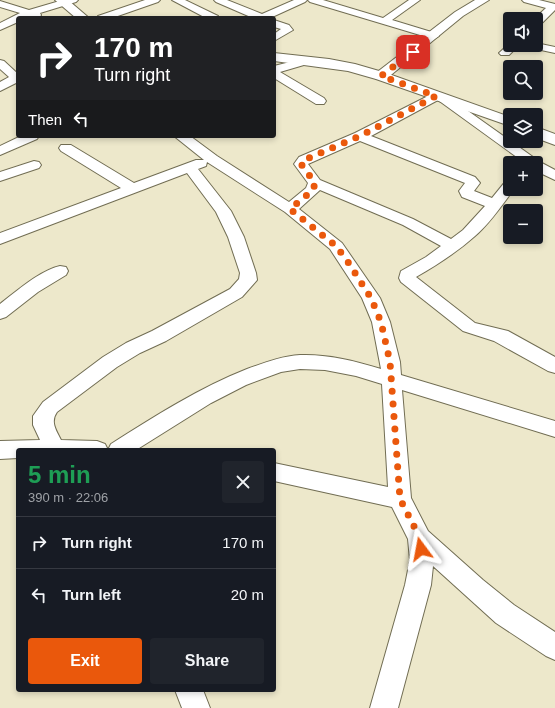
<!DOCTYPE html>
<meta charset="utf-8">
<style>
body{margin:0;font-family:Arial,sans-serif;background:#20242c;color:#f1f3f6;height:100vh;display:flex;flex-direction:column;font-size:15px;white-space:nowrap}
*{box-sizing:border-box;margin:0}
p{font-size:13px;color:#9ea1a6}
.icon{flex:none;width:22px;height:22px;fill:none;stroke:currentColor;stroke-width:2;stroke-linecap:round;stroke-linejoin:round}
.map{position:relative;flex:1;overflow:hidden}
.panel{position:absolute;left:16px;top:448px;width:260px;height:244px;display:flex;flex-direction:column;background:#171b24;border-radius:4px;box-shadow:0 2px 6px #0003}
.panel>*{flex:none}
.hud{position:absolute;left:16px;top:16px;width:260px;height:122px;border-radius:4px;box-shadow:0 2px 6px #0003;background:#202124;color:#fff;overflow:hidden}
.controls{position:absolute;left:503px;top:12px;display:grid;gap:8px}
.controls a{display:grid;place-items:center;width:40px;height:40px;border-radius:4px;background:#171b24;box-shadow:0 2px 6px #0003;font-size:20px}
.pin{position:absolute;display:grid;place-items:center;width:34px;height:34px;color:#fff;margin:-17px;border-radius:8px;box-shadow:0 2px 6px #0006}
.me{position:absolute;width:44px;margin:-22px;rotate:347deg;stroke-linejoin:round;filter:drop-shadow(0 0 3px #0008)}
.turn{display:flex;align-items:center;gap:14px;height:84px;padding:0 12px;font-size:18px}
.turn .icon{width:52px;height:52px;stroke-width:2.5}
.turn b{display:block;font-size:28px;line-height:34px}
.then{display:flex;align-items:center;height:38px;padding:0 12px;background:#0003;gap:8px;font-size:15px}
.round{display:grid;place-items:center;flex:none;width:42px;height:42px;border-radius:4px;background:#20242c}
.head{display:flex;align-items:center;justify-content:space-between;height:68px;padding:0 12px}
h1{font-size:24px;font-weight:800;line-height:30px;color:#1e9e55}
.cta{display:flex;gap:8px;margin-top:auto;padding:8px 12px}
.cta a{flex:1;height:46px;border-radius:4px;background:#ea580c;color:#fff;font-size:16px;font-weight:800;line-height:46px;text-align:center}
.cta a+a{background:#20242c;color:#f1f3f6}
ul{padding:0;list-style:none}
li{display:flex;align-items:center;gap:12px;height:52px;padding:0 12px;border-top:1px solid #363941}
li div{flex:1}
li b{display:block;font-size:15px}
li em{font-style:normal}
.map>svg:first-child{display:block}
</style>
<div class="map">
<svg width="555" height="708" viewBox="0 0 555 708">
<rect width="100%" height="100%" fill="#ede8cb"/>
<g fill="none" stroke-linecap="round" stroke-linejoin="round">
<defs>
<path id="minor" d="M63,0H78L76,2L40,13L41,15L40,17L18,18V22L0,30V23L20,13L0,7V1L29,10Z
M145,0H160L158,2L112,18H97L98,16Z
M172,0H185L218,16L219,18H206Z
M214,0H227L262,14L294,0H307L305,2L270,18H253L216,2Z
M308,0H323L383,18L409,0H420L392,20L438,34L439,36L434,39L430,38L310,2Z
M522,0H539L555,4V10L540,25L536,26V19H534L546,8L524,2Z
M274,20L289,25L293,30L274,41V34L281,29L274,27Z
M510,43V45H519L509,55H501L499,53Z
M536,43L555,47V53L527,47L526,45H536Z
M310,57L316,60L314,62L280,72L324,98L326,101L324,104H316L274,78V66Z
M0,60L4,61L18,74V82L0,91V82L9,77L0,69Z
M436,92L447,96L540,162L555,170V180L536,171V163H525L438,100L371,136L475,177L480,183L474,191L492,198L505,182L510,181V189H514C502,205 490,223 475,236C457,252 437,265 416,277L475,323L508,331L555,357V373L548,371L494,341L463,331L401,282L399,278L401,271L426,257L441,246L403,225L320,190L299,209L342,243L380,298L390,322L400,362L401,375L555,421V437L402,390L411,498L428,531L483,580L514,605L555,632V660L546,656L496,623L433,566L431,585L398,708H370L405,585L410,560L408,539L392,507L274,481V463L388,487L382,384L356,376L325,370L300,369L281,372L246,385L211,403L136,450H108L111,444C155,416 199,388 247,369C264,363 282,356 300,355C328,354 355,361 381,369L372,322L362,298L330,249L285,212L207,162L206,166L198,169L231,211L244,237L256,273L257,280L242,297L166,341L140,353L117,367L57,412C50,422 56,430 61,440L97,441L105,444L108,450H18V458L0,459V441L40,440L33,425V416L43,402L103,357L126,343L152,331L230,289L239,279L240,273L228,237L216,212L187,173L0,244V233L121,188L61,151L59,148L61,145H71L134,183L196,160H204L174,136H190L217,156L289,202L306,188L308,183L294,164L299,157L355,133ZM360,141L465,183L459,191L462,197L485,206L463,230L451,239L413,219L320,180L308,164Z
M21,136H39L37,139L0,155V146Z
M34,161L39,162L41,165L39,168L0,181V172Z
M60,266L66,267L68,271L66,275L38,292L6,317L0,319V304C17,291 39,271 60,266Z
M175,690H203L210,708H182Z"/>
<path id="tertiary" d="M475,0H489L463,16L386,79H376L374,76L376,73L455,12Z"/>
<path id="secondary" d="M55,0H68L89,18H76Z
M274,53L329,59L355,64L386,73L510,117V126L376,79L348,71L274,61Z
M536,127L555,134V145L536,138Z"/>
</defs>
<use href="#minor" stroke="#716d53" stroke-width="2"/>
<use href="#tertiary" stroke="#716d53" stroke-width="2"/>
<use href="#secondary" stroke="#716d53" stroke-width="2"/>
<use href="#minor" fill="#fff" fill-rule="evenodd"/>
<use href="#tertiary" fill="#fff" fill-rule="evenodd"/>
<use href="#secondary" fill="#fff" fill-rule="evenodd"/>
</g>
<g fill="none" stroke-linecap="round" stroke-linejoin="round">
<path stroke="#ea580c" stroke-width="7" stroke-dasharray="0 12.6" d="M413,52L381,76L436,96L360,136L304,160L301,164L315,183L313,190L290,209L336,246L348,262L371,298L381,322L390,362L400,499L420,538L421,549"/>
</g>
</svg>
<div class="controls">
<a><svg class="icon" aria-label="sound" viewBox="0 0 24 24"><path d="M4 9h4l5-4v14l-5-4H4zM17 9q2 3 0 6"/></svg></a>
<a><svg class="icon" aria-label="search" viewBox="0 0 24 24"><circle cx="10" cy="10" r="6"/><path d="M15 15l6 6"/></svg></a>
<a><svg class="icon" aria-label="layers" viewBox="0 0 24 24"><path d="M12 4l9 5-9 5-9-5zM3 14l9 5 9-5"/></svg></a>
<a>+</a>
<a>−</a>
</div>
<div class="pin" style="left:413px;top:52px;background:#d93025"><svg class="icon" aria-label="arrive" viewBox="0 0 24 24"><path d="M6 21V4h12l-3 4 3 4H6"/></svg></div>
<svg class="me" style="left:421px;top:549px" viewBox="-20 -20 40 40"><path d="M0-17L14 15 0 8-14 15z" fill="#ea580c" stroke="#fff" stroke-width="4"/></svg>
<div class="hud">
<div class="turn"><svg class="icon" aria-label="right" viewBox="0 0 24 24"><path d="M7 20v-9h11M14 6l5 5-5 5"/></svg><div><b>170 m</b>Turn right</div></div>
<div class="then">Then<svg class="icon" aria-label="left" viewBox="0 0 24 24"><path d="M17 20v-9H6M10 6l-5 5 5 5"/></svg></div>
</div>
<section class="panel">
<div class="head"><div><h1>5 min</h1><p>390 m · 22:06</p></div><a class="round"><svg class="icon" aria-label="close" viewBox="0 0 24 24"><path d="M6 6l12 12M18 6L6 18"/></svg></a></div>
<ul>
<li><svg class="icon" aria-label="right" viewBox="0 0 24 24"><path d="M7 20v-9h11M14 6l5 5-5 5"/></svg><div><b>Turn right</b></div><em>170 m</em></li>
<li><svg class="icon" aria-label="left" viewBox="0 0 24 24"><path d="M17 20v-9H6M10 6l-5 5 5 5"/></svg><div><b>Turn left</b></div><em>20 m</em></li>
</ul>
<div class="cta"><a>Exit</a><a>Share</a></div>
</section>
</div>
